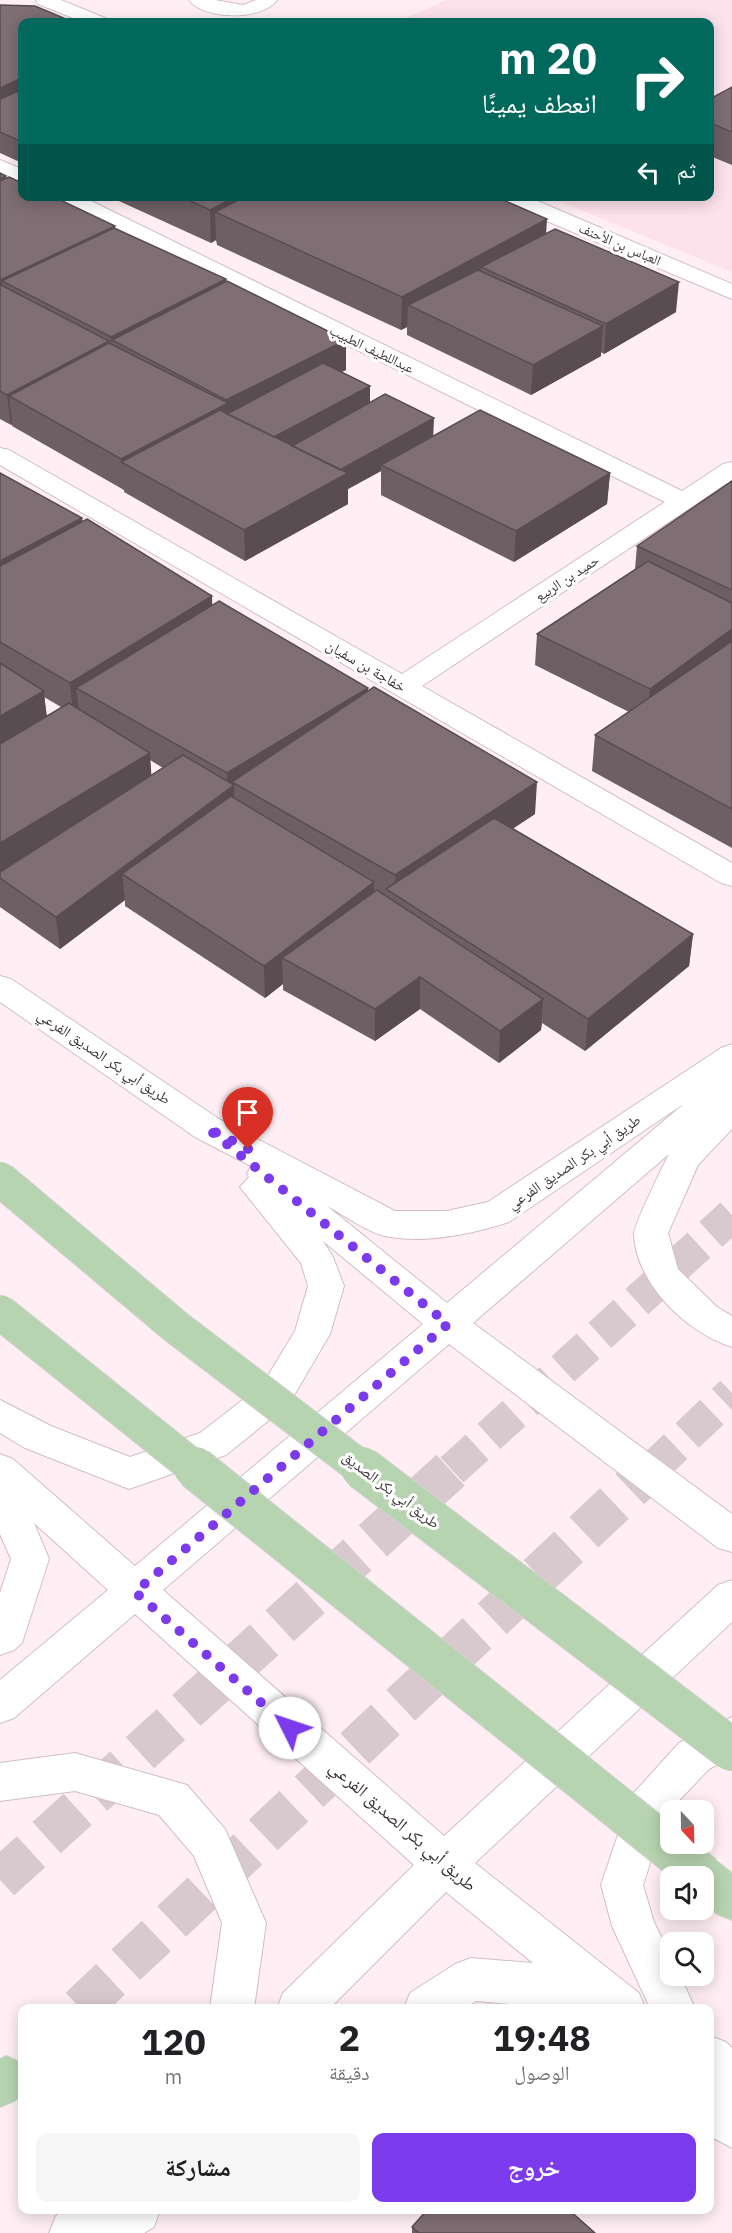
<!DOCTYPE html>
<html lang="ar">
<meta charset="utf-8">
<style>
body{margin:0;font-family:"IBM Plex Sans","Noto Naskh Arabic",sans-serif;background:#f6f6f6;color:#202124;direction:rtl;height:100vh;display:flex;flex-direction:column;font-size:22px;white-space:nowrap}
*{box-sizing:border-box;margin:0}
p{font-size:20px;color:#757577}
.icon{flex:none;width:33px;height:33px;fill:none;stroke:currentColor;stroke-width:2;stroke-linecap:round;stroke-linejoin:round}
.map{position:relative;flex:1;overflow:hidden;direction:ltr}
.details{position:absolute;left:18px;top:2004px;width:696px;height:210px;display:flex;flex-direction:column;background:#fff;border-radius:12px;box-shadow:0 3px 15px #0003;direction:rtl}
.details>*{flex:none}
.hud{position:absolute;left:18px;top:18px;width:696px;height:183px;border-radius:12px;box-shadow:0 3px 15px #0003;direction:rtl;background:#00695c;color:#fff;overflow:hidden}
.needle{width:39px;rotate:158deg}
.fabs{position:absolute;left:660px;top:1800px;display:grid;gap:12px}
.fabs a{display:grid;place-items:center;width:54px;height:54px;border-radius:12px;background:#fff;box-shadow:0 3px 15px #0003;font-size:30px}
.pin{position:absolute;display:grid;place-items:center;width:51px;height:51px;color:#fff;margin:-62px -26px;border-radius:50% 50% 50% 0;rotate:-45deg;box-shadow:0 0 6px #0007}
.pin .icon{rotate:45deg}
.me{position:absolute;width:66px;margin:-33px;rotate:311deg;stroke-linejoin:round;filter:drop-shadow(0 0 4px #0008)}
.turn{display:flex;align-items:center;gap:21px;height:126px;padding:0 18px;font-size:27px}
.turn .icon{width:78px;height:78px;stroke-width:2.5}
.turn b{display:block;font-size:42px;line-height:51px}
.then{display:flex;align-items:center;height:57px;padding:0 18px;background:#0003;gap:12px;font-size:22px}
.eta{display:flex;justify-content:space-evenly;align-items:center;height:102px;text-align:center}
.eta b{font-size:36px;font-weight:700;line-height:42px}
.primary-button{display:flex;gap:12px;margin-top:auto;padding:12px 18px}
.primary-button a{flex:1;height:69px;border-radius:12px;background:#7c3aed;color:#fff;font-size:24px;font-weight:700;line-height:69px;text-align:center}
.primary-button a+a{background:#f6f6f6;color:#202124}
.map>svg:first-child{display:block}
</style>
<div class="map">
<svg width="732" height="2233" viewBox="0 0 732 2233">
<rect width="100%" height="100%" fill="#ffeff4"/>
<path fill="#fde1eb" d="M446,0H732V272L549,197L710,196V22H397Z"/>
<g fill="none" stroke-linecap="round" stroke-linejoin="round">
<path stroke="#d8c9ce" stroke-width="34" stroke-dasharray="34 16" stroke-linecap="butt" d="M452,1470L732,1215
M651,1470L732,1393"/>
<path stroke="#d8c9ce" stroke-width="42" stroke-dasharray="42 21" stroke-linecap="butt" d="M0,1880L453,1468
M80,2008L652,1468"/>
<defs>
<path id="minor" d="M36,0H61L105,18L108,22H83L38,4Z
M189,0H215L243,5L256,0H277C263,21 203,20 189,0Z
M0,160L22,169V183L0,174Z
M53,196H81L682,491L723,464L732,462V480L422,686L732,863V886L721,883L0,465V448L9,450L402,674L665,502L55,201Z
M497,196H526L732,284V299L499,201Z
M0,976L11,979L219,1119L395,1211H447L488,1202L721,1048L732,1044V1129L698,1165L668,1233L678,1269L717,1307L732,1316V1347C687,1333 636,1284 634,1234C634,1225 663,1166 669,1154L473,1323L732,1514V1552L718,1548L449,1344L163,1590L444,1836L718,1585L732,1580V1622L475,1863L639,1993L645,2008H553L476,2001L465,2008H404L410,1993L455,1964L471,1958L533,1963L446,1892L330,2008H277L283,1993L414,1865L135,1614L14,1718L0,1723V1680L108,1590L34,1523L49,1559L22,1643L14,1650L0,1655V1593L11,1559L0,1534V1454L13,1459L135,1566L423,1324L323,1241L333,1257L344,1286L330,1334L289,1404L226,1455L129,1489L25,1448L0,1433V1400L51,1426L130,1457L200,1433L263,1384L295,1331L308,1286L301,1263L240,1187L249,1177L247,1174L251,1166L195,1137L0,1002ZM685,1103L447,1303L327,1206C346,1216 369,1234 390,1237C429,1243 472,1234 509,1222Z
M732,1717V1757L709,1769L670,1810L664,1820L643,1885L654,1922L670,1955V1976H680L695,2008H650L612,1926L601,1885L631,1796L679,1743Z
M75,1753L187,1785L225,1829L266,1923L254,2008H210L222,1923L194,1856L159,1815L75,1791L0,1801V1763Z
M710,2036L726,2042L732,2048V2148L710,2136Z
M63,2210H160L154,2227L144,2233H49L56,2216Z"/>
<path id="major" d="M704,1857L719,1863L732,1873V1920L717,1914L704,1903V1876H683L689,1863Z
M6,2056L22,2063V2094L16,2100L0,2107V2059Z"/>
</defs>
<use href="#minor" stroke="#d1bec5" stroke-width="2"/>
<use href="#major" stroke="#d4d2d3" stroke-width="2"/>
<use href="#minor" fill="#fff" fill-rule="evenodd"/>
<use href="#major" fill="#b7d4b0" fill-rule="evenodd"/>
<defs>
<path id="major-bridge-far1" d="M0,1179L176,1327L364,1470
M0,1312L197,1470"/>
<path id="major-bridge" d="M195,1468L703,1876
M362,1468L732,1750"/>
</defs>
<use href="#major-bridge-far1" stroke="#d4d2d3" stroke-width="36" stroke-linecap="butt"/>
<use href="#major-bridge" stroke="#d4d2d3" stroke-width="44" stroke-linecap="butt"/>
<use href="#major-bridge-far1" stroke="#b7d4b0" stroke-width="34"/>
<use href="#major-bridge" stroke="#b7d4b0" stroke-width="42"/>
</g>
<path fill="#6d5f64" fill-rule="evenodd" d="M0,5L22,22V163L0,153Z
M732,87V165L710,156V99Z
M0,173L7,178L115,228L346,340V370L341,372L370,386V402L433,436L610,473L607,504L514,562L381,495V471L348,489V504L245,561L124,492V490L12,426V424L11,425L0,419Z
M108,196H494L547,233L676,312L604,354L601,352V356L531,395L407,335V327L401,330L217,245L216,240L211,243Z
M0,473L82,518L83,522L212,605L368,688V691L535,814L513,828L693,934L689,966L585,1051L542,1023L541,1030L499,1063L420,1009L375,1041L283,990V984L265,998L125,906V900L60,949L0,907ZM44,697L61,707L47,716ZM150,760L163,768L151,775Z
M732,481V848L592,771L595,735L629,712L535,665L537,634L635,569L637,546Z
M412,2227L419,2233H412Z"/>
<path fill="#594d51" d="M22,78V108L0,117V88Z
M237,196H303L215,212L216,240L211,243L210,210Z
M547,219L545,252L481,267L480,287L408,305L407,327L401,330L402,297Z
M115,226L117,255L2,281L6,308L0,314V280Z
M226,279L228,309L112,340L113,367L111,337Z
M679,282L676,312L604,354L606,324Z
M603,326L601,356L531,395L533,365Z
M346,340V370L242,423L121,462V459L226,404V400Z
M109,341L112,371L9,396L12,424L11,425L7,395Z
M370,386V410L288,454L271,438Z
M434,418L433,442L381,465V471L348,489V504L245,561L244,530L335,472Z
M610,473L607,504L514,562L516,531Z
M82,518L85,549L0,594V561Z
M212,596L213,627L76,688L79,711L73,714L70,683Z
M732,629V658L646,721L650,689Z
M368,688V720L232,782V786L234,785L235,817L122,874L125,900L60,949L56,917L228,789L227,773Z
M44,691L47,722L0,750V716Z
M150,753L152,785L0,878V843Z
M537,782L535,814L405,901L395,895V875Z
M374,882V914L282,958L283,984L265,998L264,966Z
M693,934L689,966L585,1051L588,1019Z
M420,977V1009L375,1041V1009Z
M543,999L541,1030L499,1063L500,1031Z"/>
<path fill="#7f6e74" stroke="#594d51" stroke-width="1.5" d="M0,5L35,6L73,22H22V78L0,88Z
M732,87V132L710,123V99Z
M21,90L22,91V142L0,132V99Z
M0,173L6,176L0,179Z
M9,177L22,183V196H52L115,226L0,280V181Z
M179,196H237L210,210Z
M246,196H494L547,219L402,297L215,212Z
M114,228L226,279L111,337L2,281Z
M555,229L679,282L606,324L481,267Z
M478,270L603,326L533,365L408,305Z
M227,281L346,340L226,400L112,340Z
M1,285L109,341L7,395L0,391V286Z
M109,343L228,403L121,459L9,396Z
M323,363L370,386L274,437L227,414Z
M385,394L434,418L340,470L292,446Z
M220,410L348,473L244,530L121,462Z
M480,410L610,473L516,531L381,465Z
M0,473L82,518L0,561Z
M732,481V590L637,546Z
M87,519L212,596L70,683L0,642V566Z
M648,561L732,603V629L650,689L537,634Z
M219,601L368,688L227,773L76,688Z
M732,641V809L595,735Z
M0,663L44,691L0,716Z
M374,687L537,782L395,875L232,782Z
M69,703L150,753L0,843V744Z
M183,755L234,785L56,917L0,878V872Z
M231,796L374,882L264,966L122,874Z
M494,818L693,934L588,1019L386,889Z
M377,890L543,999L500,1031L420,977L375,1009L282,958Z
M427,2210H569L595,2233H419L412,2227Z"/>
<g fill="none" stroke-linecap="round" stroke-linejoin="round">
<path stroke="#7c3aed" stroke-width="10" stroke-dasharray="0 18" d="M248,1149L207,1128L448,1324L135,1592L290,1728"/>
</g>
<g text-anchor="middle" stroke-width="6" stroke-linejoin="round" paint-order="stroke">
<g font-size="14" fill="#3b3336" stroke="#fff">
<text transform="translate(620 244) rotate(23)" y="5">العباس بن الأحنف</text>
<text transform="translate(372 349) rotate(26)" y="5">عبداللطيف الطبيب</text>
<text transform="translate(567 578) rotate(-33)" y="5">حميد بن الربيع</text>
</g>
<g font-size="15" fill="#3b3336" stroke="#fff">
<text transform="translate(366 666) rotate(30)" y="5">خفاجة بن سفيان</text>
<text transform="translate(104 1057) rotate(34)" y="5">طريق أبي بكر الصديق الفرعي</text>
<text transform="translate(574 1162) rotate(-34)" y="5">طريق أبي بكر الصديق الفرعي</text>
<text transform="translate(391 1490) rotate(37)" y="5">طريق أبي بكر الصديق</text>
</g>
<g font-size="18" fill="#3b3336" stroke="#fff">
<text transform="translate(403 1826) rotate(41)" y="6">طريق أبي بكر الصديق الفرعي</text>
</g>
</g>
</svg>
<div class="fabs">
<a><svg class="needle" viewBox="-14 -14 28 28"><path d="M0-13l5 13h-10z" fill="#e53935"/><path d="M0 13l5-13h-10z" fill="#757577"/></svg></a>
<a><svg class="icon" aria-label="sound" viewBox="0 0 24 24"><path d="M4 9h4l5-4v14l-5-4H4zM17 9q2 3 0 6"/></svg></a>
<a><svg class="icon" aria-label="search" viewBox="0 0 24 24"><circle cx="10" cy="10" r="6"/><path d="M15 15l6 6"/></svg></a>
</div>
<div class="pin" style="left:248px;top:1149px;background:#d93025"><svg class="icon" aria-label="arrive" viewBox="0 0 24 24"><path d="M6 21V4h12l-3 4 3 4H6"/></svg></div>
<svg class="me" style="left:290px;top:1728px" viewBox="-20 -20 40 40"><circle r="19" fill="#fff"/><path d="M0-13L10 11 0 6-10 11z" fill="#7c3aed"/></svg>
<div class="hud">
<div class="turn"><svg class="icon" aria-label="right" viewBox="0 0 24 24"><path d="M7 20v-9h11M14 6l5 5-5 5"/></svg><div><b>20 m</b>انعطف يمينًا</div></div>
<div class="then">ثم<svg class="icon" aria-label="left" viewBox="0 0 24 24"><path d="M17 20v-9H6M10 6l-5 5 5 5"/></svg></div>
</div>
<section class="details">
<div class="eta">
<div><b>19:48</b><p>الوصول</p></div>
<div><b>2</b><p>دقيقة</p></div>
<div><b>120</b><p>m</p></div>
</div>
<div class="primary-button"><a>خروج</a><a>مشاركة</a></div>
</section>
</div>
